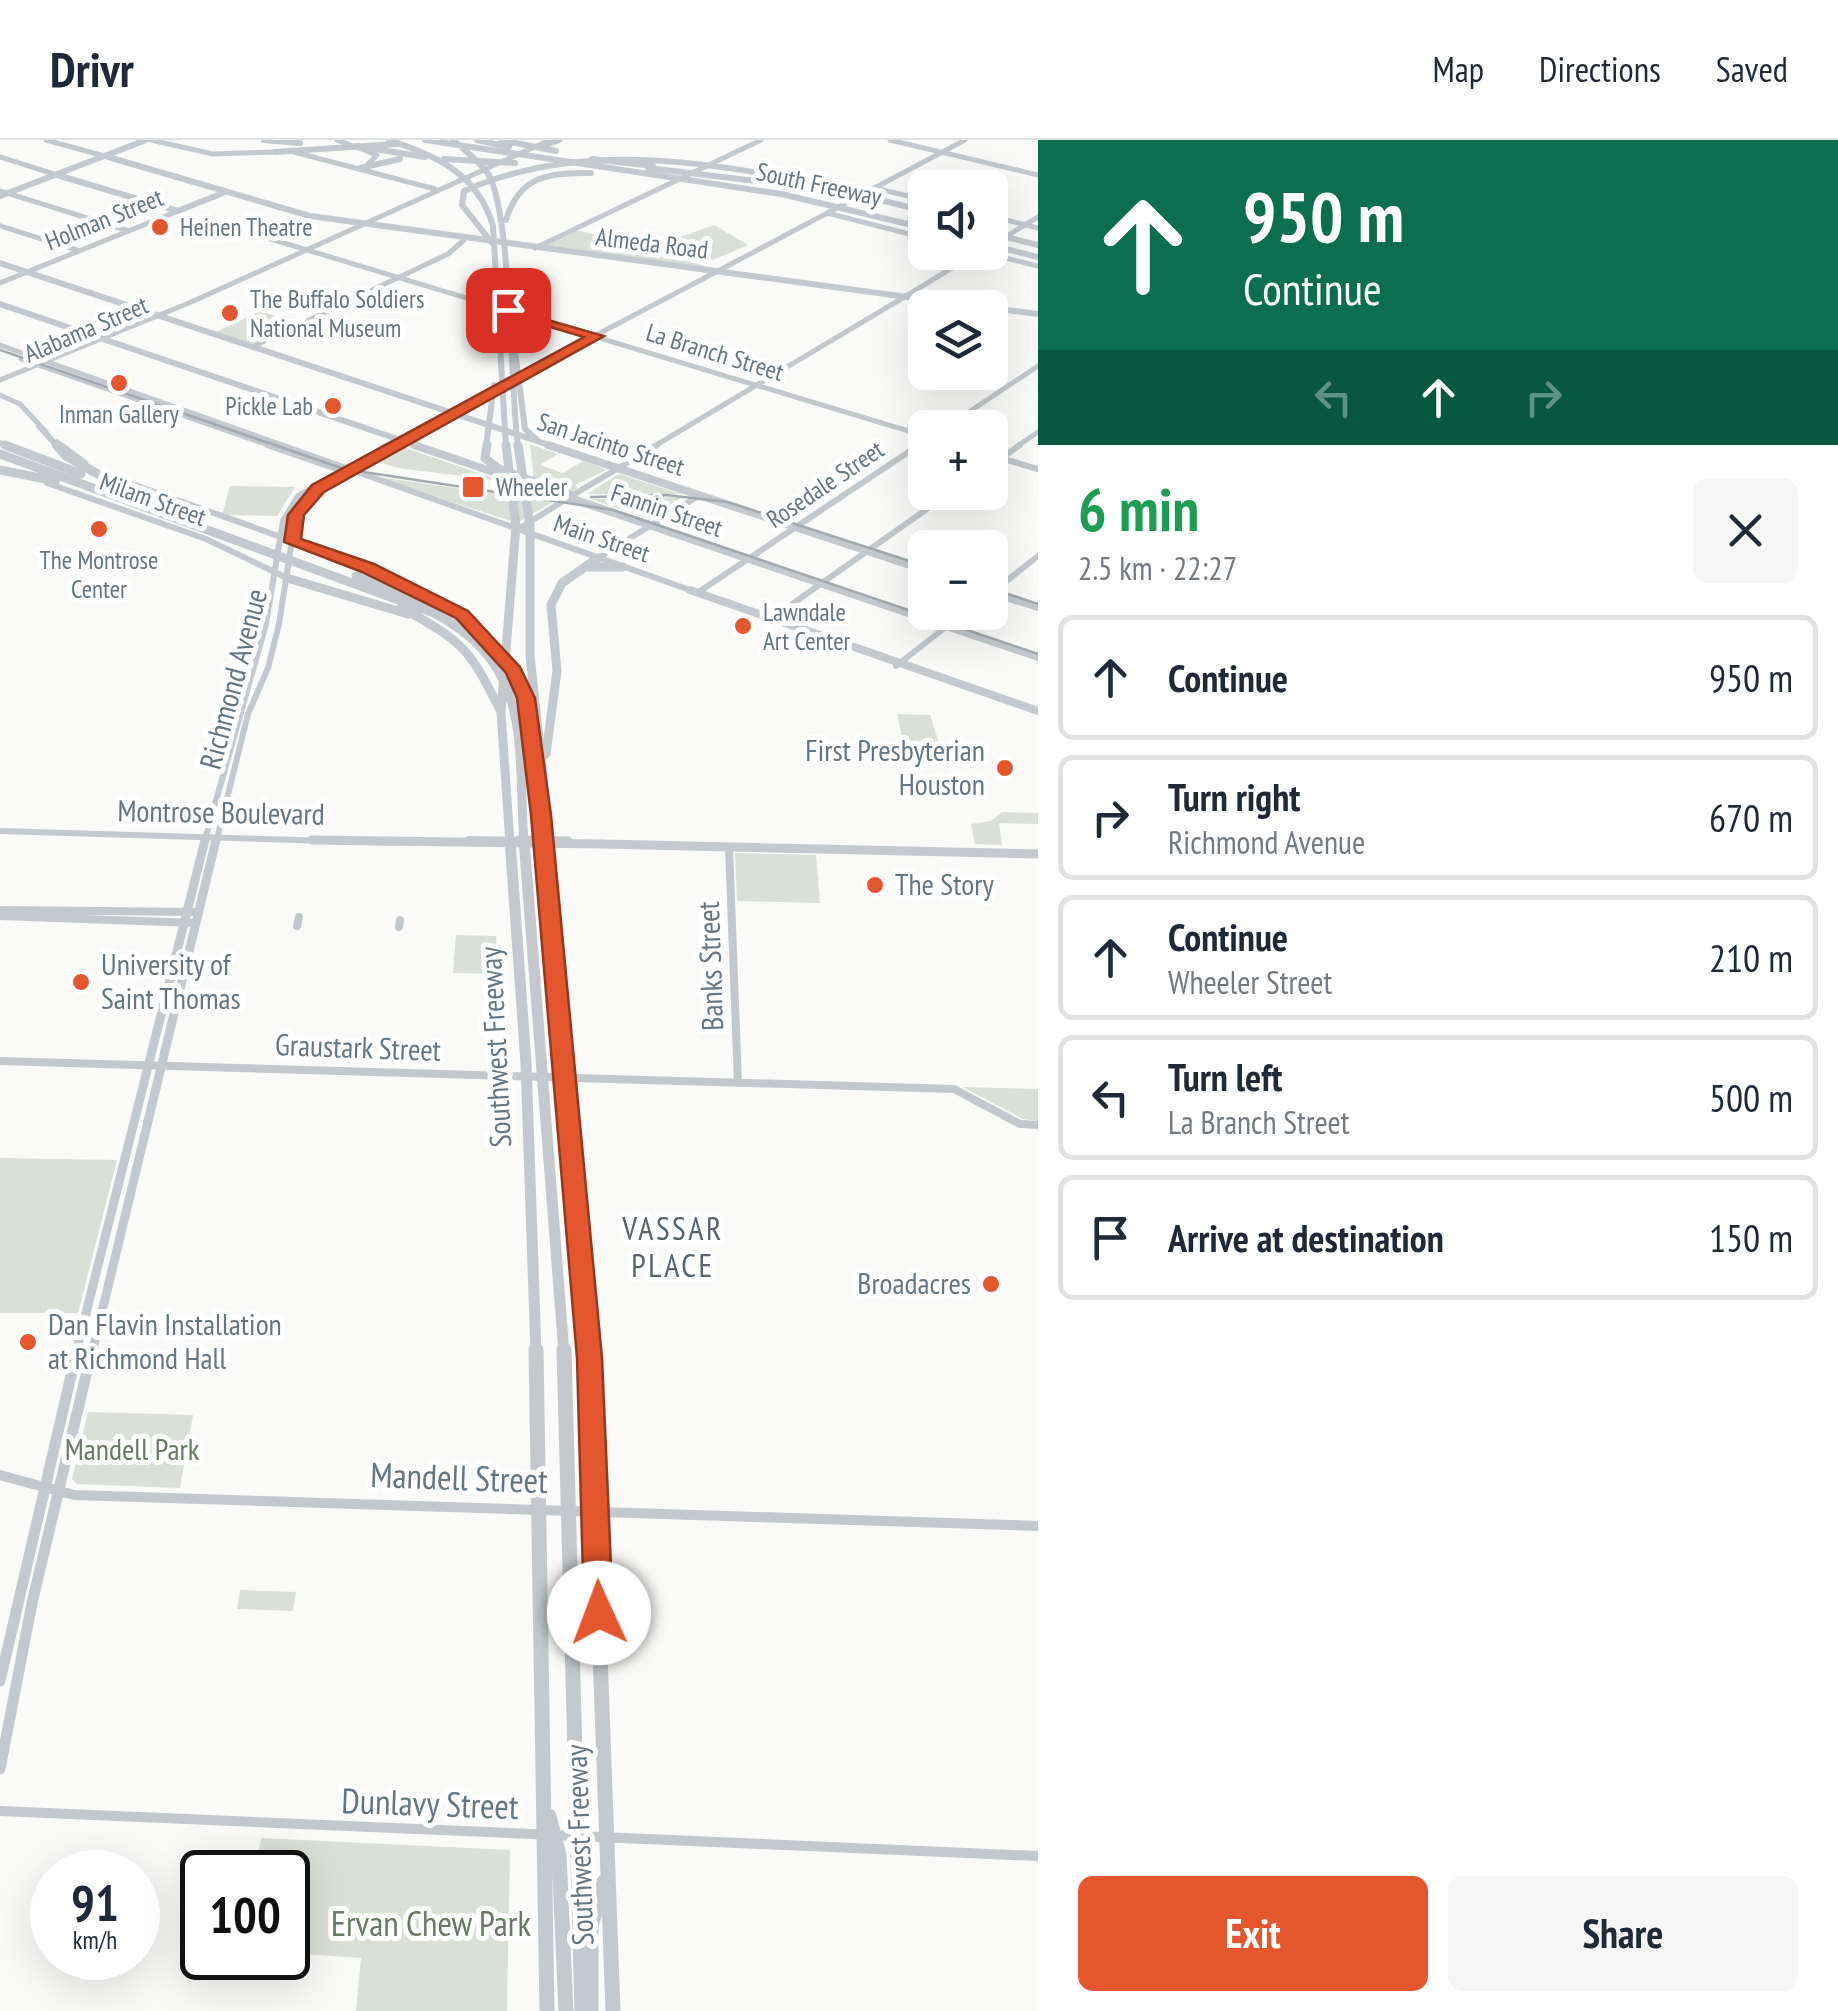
<!DOCTYPE html>
<meta charset="utf-8">
<style>
body{margin:0;font-family:"PT Sans Narrow",sans-serif;background:#f6f6f7;color:#1f2937;height:100vh;display:flex;flex-direction:column;font-size:38px;white-space:nowrap}
*{box-sizing:border-box;margin:0}
p{font-size:32px;color:#747a83}
.icon{flex:none;width:55px;height:55px;fill:none;stroke:currentColor;stroke-width:2;stroke-linecap:round;stroke-linejoin:round}
.map{position:relative;flex:1;overflow:hidden}
.details{display:flex;flex-direction:column;background:#fff;width:800px}
.details>*{flex:none}
.banner{background:#0b6e4f;color:#fff;overflow:hidden}
.fabs{position:absolute;left:908px;top:30px;display:grid;gap:20px}
.fabs a{display:grid;place-items:center;width:100px;height:100px;border-radius:15px;background:#fff;box-shadow:0 10px 40px #0002;font-size:50px}
.speed{position:absolute;left:30px;top:1710px;display:flex;gap:20px;font-size:50px;font-weight:700;text-align:center}
.speed>*{display:grid;place-content:center;width:130px;height:130px;border-radius:50%;background:#fff;box-shadow:0 10px 40px #0002;line-height:1}
.speed small{font-size:25px;font-weight:400}
.speed .limit{border:5px solid #111;border-radius:15px;background:#fff;color:#111}
.pin{position:absolute;display:grid;place-items:center;width:85px;height:85px;color:#fff;margin:-42px;border-radius:20px;box-shadow:0 5px 15px #0006}
.me{position:absolute;width:110px;margin:-55px;rotate:358deg;stroke-linejoin:round;filter:drop-shadow(0 0 8px #0008)}
.turn{display:flex;align-items:center;gap:35px;height:210px;padding:0 40px;font-size:45px}
.turn .icon{width:130px;height:130px;stroke-width:2.5}
.turn b{display:block;font-size:70px;line-height:85px}
.lanes{display:flex;align-items:center;height:95px;padding:0 40px;background:#0003;justify-content:center;gap:50px;direction:ltr}
.lanes .off{opacity:.35}
.round{display:grid;place-items:center;flex:none;width:105px;height:105px;border-radius:15px;background:#f6f6f7}
.head{display:flex;align-items:center;justify-content:space-between;height:170px;padding:0 40px}
h1{font-size:60px;font-weight:600;line-height:75px;color:#1e9e55}
.cta{display:flex;gap:20px;margin-top:auto;padding:20px 40px}
.cta a{flex:1;height:115px;border-radius:15px;background:#e4572e;color:#fff;font-size:40px;font-weight:600;line-height:115px;text-align:center}
.cta a+a{background:#f6f6f7;color:#1f2937}
ul{padding:0;list-style:none}
li{display:flex;align-items:center;gap:30px;height:125px;margin:0 20px 15px;padding:0 20px;border:5px solid #e0e1e3;border-radius:15px}
li div{flex:1}
li b{display:block;font-size:38px}
li em{font-style:normal}
header{display:flex;align-items:center;gap:60px;box-sizing:border-box;height:140px;padding:0 50px;background:#fff;border-bottom:2px solid #e0e1e3}
header strong{font-size:48px}
nav{display:flex;gap:55px;margin-inline-start:auto;font-size:35px}
main{display:flex;flex:1;min-height:0}
.map>svg:first-child{display:block}
</style>
<header>
<strong>Drivr</strong>
<nav><a>Map</a><a>Directions</a><a>Saved</a></nav>
</header>
<main>
<div class="map">
<svg width="1038" height="1871" viewBox="0 0 1038 1871">
<rect width="100%" height="100%" fill="#fafaf8"/>
<path fill="#dadfd7" d="M714,85L748,105L713,120L664,103Z
M575,91H581L712,128L545,106Z
M260,171L297,183L252,204L216,192Z
M530,304L558,314L540,325L563,333L583,321L607,330L575,345L578,348L572,352L534,340Z
M400,307L406,308L502,341L398,328L376,321Z
M619,334L681,354H587Z
M372,336L553,362L517,383Z
M230,346L295,347L277,376L222,375Z
M682,357L651,380L591,359Z
M897,574L930,575L940,606L904,605Z
M1002,672L1038,673V684L999,683L1002,705L975,704L971,684L991,681Z
M735,713L816,715L820,763L737,761Z
M456,795L496,796L498,834L453,833Z
M963,947L1038,949V981L1023,979Z
M0,1018L117,1020L78,1173H0Z
M88,1272L193,1275L180,1348L77,1344L72,1339Z
M240,1450L296,1452L293,1471L237,1469Z
M261,1698L510,1710L507,1871H356L361,1818L288,1813V1732H255Z"/>
<g fill="none" stroke-linecap="round" stroke-linejoin="round">
<path stroke="#c3c8cc" stroke-width="5" d="M46,0L108,17
M545,6L560,0
M294,12L435,49
M0,17L57,35
M0,51L129,91
M0,86L77,110
M264,97L925,296
M716,132L965,0
M0,143L178,71
M252,207L448,114L464,100
M0,240L189,163L550,0
M945,288L1038,226
M653,307L906,156
M916,307L925,301
M1016,307L1038,292"/>
<path stroke="#c3c8cc" stroke-width="6" d="M990,315L1038,329
M990,326L1020,305
M568,358L657,305
M697,453L919,305
M771,479L951,352"/>
<path stroke="#c3c8cc" stroke-width="8" d="M729,707L738,943
M0,770L199,772
M0,776L196,783
M297,786L299,777
M399,787L400,780
M0,921L954,949L1020,984L1038,985"/>
<path stroke="#c3c8cc" stroke-width="10" d="M0,1335L74,1355L1038,1386
M0,1671L1038,1716"/>
<path stroke="#c3c9ce" stroke-width="5" d="M151,0L213,14L275,12
M337,0L377,15L367,25
M890,0L1038,35
M874,48L925,60
M827,73L925,98
M990,76L1038,88
M990,106L1038,77
M535,108L761,0
M981,112L1038,126
M906,156L978,112
M0,205L288,307
M21,219L274,307
M0,255L20,264L46,292
M57,302L64,307
M383,307L716,132"/>
<path stroke="#c3c9ce" stroke-width="6" d="M61,305L85,323
M267,305L342,331
M281,305L690,450
M107,335L312,408
M47,343L206,399L283,436
M517,390L568,358
M598,418L700,355
M990,454L1038,416
M896,526L965,472
M0,691L399,703
M469,699L568,701
M204,703L266,484L283,381L298,356L388,305
M216,703L248,574L268,528L279,484L296,375L314,352L349,330"/>
<path stroke="#c3c9ce" stroke-width="9" d="M312,700L605,704
M519,700L568,701
M604,704L1038,714
M76,1213L205,700
M92,1213L216,700"/>
<path stroke="#c3c9ce" stroke-width="11" d="M0,1541L77,1210
M0,1629L32,1463L92,1210"/>
<path stroke="#c3c9ce" stroke-width="6" d="M108,17L310,76L988,168
M57,35L178,71L223,53
M0,56L146,0
M0,123L555,307
M0,164L421,307
M990,168L1038,174"/>
<path stroke="#c3c9ce" stroke-width="8" d="M414,305L1038,517
M548,305L925,430
M690,450L1038,571
M990,452L1038,467"/>
<path stroke="#c3c9ce" stroke-width="6" d="M264,0L300,3
M389,0C437,16 478,34 493,86L506,307
M425,0L781,54L925,88
M453,0C464,10 478,20 487,32C512,68 510,250 518,307
M477,0L509,7
M501,0L556,11
M356,6L425,17
M275,12L397,4
M444,19L515,23
M592,19L653,26
M360,28L400,19
M648,28L788,45
M827,47L925,71
M506,80C519,36 549,32 591,33
M990,93L1038,105
M492,103L462,65L464,51C578,0 712,21 830,47
M990,105L1038,117
M515,211L525,289L538,301
M39,286L58,307
M0,303L11,307
M486,307L494,245"/>
<path stroke="#c3c9ce" stroke-width="9" d="M5,305L81,334
M56,305L66,316L131,353
M487,305L485,318L499,329L572,356
M506,305L516,386L501,572L510,703
M518,305L530,386V515L543,638V703
M0,314L434,473C534,526 517,604 524,703
M0,330L55,341
M312,408L415,448
M587,427H623
M356,436L435,464L484,493
M287,438L408,474
M401,467C465,504 468,506 501,572
M480,491C526,540 531,592 535,657
M546,614L557,531L551,465L562,443L598,418"/>
<path stroke="#c3c9ce" stroke-width="11" d="M510,700L526,923L536,1213
M524,700L564,1213
M543,700L590,1213"/>
<path stroke="#c3c9ce" stroke-width="15" d="M536,1210L547,1871
M564,1210L582,1871
M589,1210L613,1871
M549,1676L559,1715L566,1871
M591,1871V1786L604,1742"/>
<path stroke="#a2aab0" stroke-width="2.5" d="M0,210L344,329L613,370L1038,514
M591,357L666,355L727,362L925,426
M990,448L1038,464"/>
</g>
<path fill="#e4572e" stroke="#94391e" stroke-width="2.5" d="M503,167L604,196L324,352L304,375L301,399L374,424L468,471L520,527L535,558L551,675L602,1218L613,1473L609,1481H589L584,1473L577,1218L531,675L517,558L506,533L456,478L362,432L284,402L288,375L312,345L584,197L503,173Z"/>
<g fill="#e4572e" stroke="#fff" stroke-width="4">
<circle cx="160" cy="87" r="10"/>
<circle cx="230" cy="173" r="10"/>
<circle cx="119" cy="243" r="10"/>
<circle cx="333" cy="266" r="10"/>
<rect x="461" y="335" width="24" height="24" rx="5"/>
<circle cx="99" cy="389" r="10"/>
<circle cx="743" cy="486" r="10"/>
<circle cx="1005" cy="628" r="10"/>
<circle cx="875" cy="745" r="10"/>
<circle cx="81" cy="842" r="10"/>
<circle cx="991" cy="1144" r="10"/>
<circle cx="28" cy="1202" r="10"/>
</g>
<g text-anchor="middle" stroke-width="10" stroke-linejoin="round" paint-order="stroke">
<g font-size="25" fill="#657683" stroke="#fff">
<text transform="translate(819 44) rotate(12)" y="9">South Freeway</text>
<text transform="translate(104 79) rotate(-22)" y="9">Holman Street</text>
<text transform="translate(652 103) rotate(7)" y="9">Almeda Road</text>
<text transform="translate(86 189) rotate(-23)" y="9">Alabama Street</text>
<text transform="translate(715 212) rotate(17)" y="9">La Branch Street</text>
<text transform="translate(611 304) rotate(18)" y="9">San Jacinto Street</text>
<text transform="translate(825 344) rotate(-34)" y="9">Rosedale Street</text>
<text transform="translate(153 359) rotate(20)" y="9">Milam Street</text>
<text transform="translate(667 370) rotate(19)" y="9">Fannin Street</text>
<text transform="translate(602 398) rotate(19)" y="9">Main Street</text>
</g>
<g font-size="25" fill="#657683" stroke="#fff" text-anchor="start">
<text x="180" y="96">Heinen Theatre</text>
<text x="250" y="168">The Buffalo Soldiers<tspan x="250" dy="29">National Museum</tspan></text>
<text x="313" y="275" text-anchor="end">Pickle Lab</text>
<text x="119" y="283" text-anchor="middle">Inman Gallery</text>
<text x="496" y="356">Wheeler</text>
<text x="99" y="429" text-anchor="middle">The Montrose<tspan x="99" dy="29">Center</tspan></text>
<text x="763" y="481">Lawndale<tspan x="763" dy="29">Art Center</tspan></text>
</g>
<g font-size="30" fill="#657683" stroke="#fff">
<text transform="translate(234 539) rotate(-75)" y="10">Richmond Avenue</text>
<text transform="translate(221 673) rotate(1)" y="10">Montrose Boulevard</text>
<text transform="translate(711 826) rotate(-92)" y="10">Banks Street</text>
<text transform="translate(496 907) rotate(-93)" y="10">Southwest Freeway</text>
<text transform="translate(358 908) rotate(2)" y="10">Graustark Street</text>
<text transform="translate(580 1705) rotate(-92)" y="10">Southwest Freeway</text>
</g>
<g font-size="30" fill="#657683" stroke="#fff" text-anchor="start">
<text x="985" y="621" text-anchor="end">First Presbyterian<tspan x="985" dy="34">Houston</tspan></text>
<text x="895" y="755">The Story</text>
<text x="101" y="835">University of<tspan x="101" dy="34">Saint Thomas</tspan></text>
<text x="971" y="1154" text-anchor="end">Broadacres</text>
<text x="48" y="1195">Dan Flavin Installation<tspan x="48" dy="34">at Richmond Hall</tspan></text>
</g>
<g font-size="30" fill="#687a64" stroke="#fff">
<text x="132" y="1320">Mandell Park</text>
</g>
<g font-size="32" letter-spacing="2.5" fill="#57646e" stroke="#fff">
<text x="673" y="1100">VASSAR<tspan x="673" dy="37">PLACE</tspan></text>
</g>
<g font-size="35" fill="#657683" stroke="#fff">
<text transform="translate(459 1338) rotate(2)" y="12">Mandell Street</text>
<text transform="translate(430 1664) rotate(2)" y="12">Dunlavy Street</text>
</g>
<g font-size="35" fill="#687a64" stroke="#fff">
<text x="431" y="1796">Ervan Chew Park</text>
</g>
</g>
</svg>
<div class="fabs">
<a><svg class="icon" aria-label="sound" viewBox="0 0 24 24"><path d="M4 9h4l5-4v14l-5-4H4zM17 9q2 3 0 6"/></svg></a>
<a><svg class="icon" aria-label="layers" viewBox="0 0 24 24"><path d="M12 4l9 5-9 5-9-5zM3 14l9 5 9-5"/></svg></a>
<a>+</a>
<a>−</a>
</div>
<div class="speed"><div>91<small>km/h</small></div><div class="limit">100</div></div>
<div class="pin" style="left:508px;top:170px;background:#d93025"><svg class="icon" aria-label="arrive" viewBox="0 0 24 24"><path d="M6 21V4h12l-3 4 3 4H6"/></svg></div>
<svg class="me" style="left:599px;top:1473px" viewBox="-20 -20 40 40"><circle r="19" fill="#fff"/><path d="M0-13L10 11 0 6-10 11z" fill="#e4572e"/></svg>
</div>
<section class="details">
<div class="banner">
<div class="turn"><svg class="icon" aria-label="ahead" viewBox="0 0 24 24"><path d="M12 20V5M6 11l6-6 6 6"/></svg><div><b>950 m</b>Continue</div></div>
<div class="lanes"><svg class="icon off" aria-label="left" viewBox="0 0 24 24"><path d="M17 20v-9H6M10 6l-5 5 5 5"/></svg><svg class="icon" aria-label="ahead" viewBox="0 0 24 24"><path d="M12 20V5M6 11l6-6 6 6"/></svg><svg class="icon off" aria-label="right" viewBox="0 0 24 24"><path d="M7 20v-9h11M14 6l5 5-5 5"/></svg></div>
</div>
<div class="head"><div><h1>6 min</h1><p>2.5 km · 22:27</p></div><a class="round"><svg class="icon" aria-label="close" viewBox="0 0 24 24"><path d="M6 6l12 12M18 6L6 18"/></svg></a></div>
<ul>
<li><svg class="icon" aria-label="ahead" viewBox="0 0 24 24"><path d="M12 20V5M6 11l6-6 6 6"/></svg><div><b>Continue</b></div><em>950 m</em></li>
<li><svg class="icon" aria-label="right" viewBox="0 0 24 24"><path d="M7 20v-9h11M14 6l5 5-5 5"/></svg><div><b>Turn right</b><p>Richmond Avenue</p></div><em>670 m</em></li>
<li><svg class="icon" aria-label="ahead" viewBox="0 0 24 24"><path d="M12 20V5M6 11l6-6 6 6"/></svg><div><b>Continue</b><p>Wheeler Street</p></div><em>210 m</em></li>
<li><svg class="icon" aria-label="left" viewBox="0 0 24 24"><path d="M17 20v-9H6M10 6l-5 5 5 5"/></svg><div><b>Turn left</b><p>La Branch Street</p></div><em>500 m</em></li>
<li><svg class="icon" aria-label="arrive" viewBox="0 0 24 24"><path d="M6 21V4h12l-3 4 3 4H6"/></svg><div><b>Arrive at destination</b></div><em>150 m</em></li>
</ul>
<div class="cta"><a>Exit</a><a>Share</a></div>
</section>
</main>
